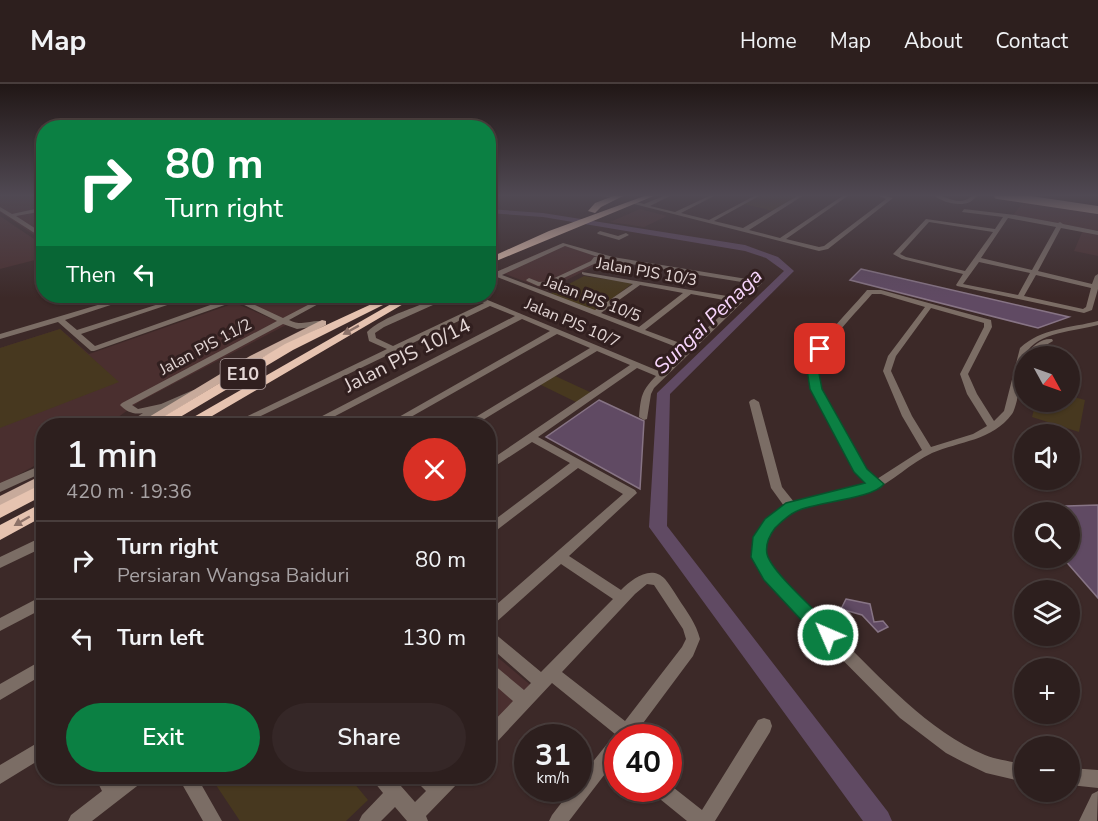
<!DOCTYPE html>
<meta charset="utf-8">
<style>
body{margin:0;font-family:"Nunito Sans",sans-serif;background:#352727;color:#f1f3f6;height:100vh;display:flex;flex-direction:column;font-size:22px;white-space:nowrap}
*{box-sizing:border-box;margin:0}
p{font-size:20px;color:#a7a2a4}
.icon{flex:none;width:33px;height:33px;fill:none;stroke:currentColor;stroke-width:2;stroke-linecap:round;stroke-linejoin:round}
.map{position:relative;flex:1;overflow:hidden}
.drawer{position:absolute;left:36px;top:334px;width:460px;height:366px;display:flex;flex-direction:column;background:#2d1f1e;border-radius:24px;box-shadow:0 2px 4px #0004,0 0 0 2px #483d3c}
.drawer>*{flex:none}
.top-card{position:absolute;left:36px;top:36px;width:460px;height:183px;border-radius:24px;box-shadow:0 2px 4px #0004,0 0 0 2px #483d3c;background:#0b8043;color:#fff;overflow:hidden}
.needle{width:39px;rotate:130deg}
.tools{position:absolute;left:1014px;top:262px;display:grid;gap:12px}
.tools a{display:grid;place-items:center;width:66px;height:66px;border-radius:50%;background:#2d1f1e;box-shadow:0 2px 4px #0004,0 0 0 2px #483d3c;font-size:30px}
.speed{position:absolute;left:514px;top:640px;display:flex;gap:12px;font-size:30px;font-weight:700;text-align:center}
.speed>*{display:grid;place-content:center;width:78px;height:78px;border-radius:50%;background:#2d1f1e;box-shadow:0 2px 4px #0004,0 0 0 2px #483d3c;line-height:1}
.speed small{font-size:15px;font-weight:400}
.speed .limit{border:9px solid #d22;background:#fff;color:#111}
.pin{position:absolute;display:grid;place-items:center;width:51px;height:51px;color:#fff;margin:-26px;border-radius:12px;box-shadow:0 3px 9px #0006}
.me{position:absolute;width:66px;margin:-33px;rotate:315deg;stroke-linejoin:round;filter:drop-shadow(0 0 4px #0008)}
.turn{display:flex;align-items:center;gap:21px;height:126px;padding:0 30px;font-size:27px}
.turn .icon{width:78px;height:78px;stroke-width:2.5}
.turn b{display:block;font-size:42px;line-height:51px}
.then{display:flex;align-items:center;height:57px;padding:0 30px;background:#0003;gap:12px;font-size:22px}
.round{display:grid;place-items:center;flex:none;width:63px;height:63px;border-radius:32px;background:#352727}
.headline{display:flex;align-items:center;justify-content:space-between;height:102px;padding:0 30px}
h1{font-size:36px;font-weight:600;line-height:45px}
.cta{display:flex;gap:12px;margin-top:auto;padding:12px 30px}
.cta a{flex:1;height:69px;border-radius:36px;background:#0b8043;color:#fff;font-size:24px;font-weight:600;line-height:69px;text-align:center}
.cta a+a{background:#352727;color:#f1f3f6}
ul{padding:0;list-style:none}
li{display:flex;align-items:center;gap:18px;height:78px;padding:0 30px;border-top:2px solid #483d3c}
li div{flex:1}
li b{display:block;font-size:22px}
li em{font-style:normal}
header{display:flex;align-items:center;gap:36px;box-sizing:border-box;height:84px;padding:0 30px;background:#2d1f1e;border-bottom:2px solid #483d3c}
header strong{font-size:28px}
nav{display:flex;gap:33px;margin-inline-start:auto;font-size:21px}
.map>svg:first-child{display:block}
</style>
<header>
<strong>Map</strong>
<nav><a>Home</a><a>Map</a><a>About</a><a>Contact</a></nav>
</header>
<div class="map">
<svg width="1098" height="737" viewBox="0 0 1098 737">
<rect width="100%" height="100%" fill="#3c2928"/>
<path fill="#4a2f2f" d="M0,111H43V157L0,128Z
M1024,117L1098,130V147L1013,131Z
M640,125L667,132L644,143L610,138Z
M0,132L43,161V174L0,185Z
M1083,146L1098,149V172L1074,167Z
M560,160L608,175L547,206L498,187Z
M266,212H327L285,235L247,218Z
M235,219L286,241L139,318L106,342H44L43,377L0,401V264L60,245L89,270Z
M489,566L534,604L489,652Z"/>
<path fill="#47381f" d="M762,111L798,112L773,127L744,120Z
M584,192L633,199L594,228L550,210Z
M60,245L119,298L0,344V264Z
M553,291L592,309L578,319L539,300Z
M1070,312L1085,316L1079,348L1032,333L1036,318H1070Z
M215,693H349L368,716L346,737H240L212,695Z"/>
<path fill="#604a63" stroke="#877485" stroke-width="1.5" d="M861,185L1069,233L1038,244L850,196Z
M599,316L644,337L640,405L546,353Z
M1098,421V514L1063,474H1070V429H1037L1036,423Z
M846,515L870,520L874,538L883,537L888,543L878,548L862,531L841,525Z"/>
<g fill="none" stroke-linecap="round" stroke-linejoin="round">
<path fill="#604a63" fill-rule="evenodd" d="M489,125L543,129L745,161L778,173L794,187L670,310L667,442L888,728L892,737H863L649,443L657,309L784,187L766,174L745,167L543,133L489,129Z"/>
<path fill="#7b6d65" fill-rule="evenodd" d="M593,111H617L620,112L617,114Z
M666,111H672L650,122L675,128L711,111H716L681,129L709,136L756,111H761L714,137L743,144L799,111H804L749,146L780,154L844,111H849L786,155L819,163L824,162L886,115L877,111H883L893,114L828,165L819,167L634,120L637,118L644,120Z
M933,111C947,110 958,125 973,111H978C976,113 972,117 970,118C959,123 942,118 933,111Z
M0,123L12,130L44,123V127L16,132L44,150V155L0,127Z
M964,125L1015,131L1058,139L1060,138L1063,140L1098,147V151L1061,144L1038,187L1092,200L1095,192L1098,190V205L1092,226L1084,229L957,202L956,201L963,190L902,175L893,170L926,135L995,145L1003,133L962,128ZM1008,134L1056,143L1032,186L981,174ZM929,138L993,148L965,187L906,173L900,170ZM979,178L1030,189L1018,211L963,200ZM1036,191L1091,204L1086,223L1083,225L1024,212Z
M600,147L618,152L626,149L629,151L619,156L598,150L597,149Z
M563,159L613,173L759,197L762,199L654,304L651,310L647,335L644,336L639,333C641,313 641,307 656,292L637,284L538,353L635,406L637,409L569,472L621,506C632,495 651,480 665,495C670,501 674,508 678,514C687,528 696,539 700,555L693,572L632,654H618V673L569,737H549L552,731L572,705H579V695L615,650L552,599L495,660L489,662V642L513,617L489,596V579L494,581L524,606L531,599L489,562V547L494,549L541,588L613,515L561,480L494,540L489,542V527L623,410L578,384L493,449L489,451V440L570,379L532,358L489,386V377L630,281L597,267L473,342H461L590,264L557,250L395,342H383L550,247L522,235L316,342H303L515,232L490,222L240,342H227L387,265L369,257L367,248C383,232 422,221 444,212H453L384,243L375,249L376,254L393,262L484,219L469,212H478L661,288L684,266L497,193L489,196L490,188H496ZM565,162L598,173H594L591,177L548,197L539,198L529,194L526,196L527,197L538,202L551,200L596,179L598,173L612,177L754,200L739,214L582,188V190L584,191L633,200L595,226L502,191ZM640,201L683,209L639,243L601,229ZM691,210L735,218L688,262L645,246ZM647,500L654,501L683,545L686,555L682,563L625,637L562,588L635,510Z
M867,206H881L991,236L992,243L968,290L977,310L994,337L1004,327L1020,264C1041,244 1071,244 1098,237V241C1077,247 1036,248 1026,270C1033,262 1041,254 1052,255L1053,257L1041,264L1033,273H1024C1024,282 1017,324 1012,330C992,357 960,357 932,369C910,379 893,398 871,407C848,416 817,417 796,426C781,432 760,454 765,471C771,490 822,536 838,552C881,594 928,647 985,671C997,676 1012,677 1024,681V698L986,689L963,678L946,669L900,634L807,540L765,495L753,473L752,463L757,449L767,436L784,422L771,404L749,318L751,316L754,315L759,318L782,403L794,418L868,399L857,389C845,367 803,300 808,279C811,265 856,220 867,206ZM872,210H881L925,223L888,272L883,287L902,332L922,366L877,395L866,387C854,365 811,301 817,278C820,266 861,223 872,210ZM931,224L984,239V243L960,290L967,310L987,342L973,350L931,363L912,332L891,287L896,272Z
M128,212H138L65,236L77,246L184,212H194L81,250L95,262L230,214L228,212H236L283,234L325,212H333L289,236C305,244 314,233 326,239L325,241L297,245L283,240L132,321L138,325L161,320L191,307L194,306L199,309L135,342H123L143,329C134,331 127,328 120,321L122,319L277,237L236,217L94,267H91L58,238L0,255V250Z
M44,380V388L0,408V399Z
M44,452V463L0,484V473Z
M44,511V524L0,547V534Z
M44,575V590L0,616V600Z
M764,634L770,636L772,642L770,648L715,737H687L655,711L652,705H669V700L702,726L758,636Z
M44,655V673L0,700V681Z
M1070,684L1098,686V704L1070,701Z
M95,693H114L116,696L121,693H144L141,699L92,737H68L71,731L102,707Z
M178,693H197L222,737H203Z
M372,693H393L415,718L426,707L418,699L415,693H436L438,695L440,693H461L458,699L426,732L428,737H407L395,723L381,737H359L362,731L383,709L375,699Z
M1098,707L1097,737H1079L1092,710Z"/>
<path fill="#c7aa9b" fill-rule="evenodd" d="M322,236L326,237V241L258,276L149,342H134L250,272Z
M44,390V401L0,424V412Z"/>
<path fill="#e6c3b0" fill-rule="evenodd" d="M616,111H625L601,123L595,129L588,127L595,119Z
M647,111H656L489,180V174L549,147Z
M389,212H401L293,266L165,342H148L285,260Z
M405,212H417L195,342H178Z
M44,399V411L0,434V421Z
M44,418V432L0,456V441Z"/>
<path stroke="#c7aa9b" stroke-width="8" d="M998,111L1098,126"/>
</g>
<defs><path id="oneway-solid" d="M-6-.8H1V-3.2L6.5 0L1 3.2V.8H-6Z" transform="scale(1.5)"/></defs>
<g fill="#8c7168">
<use href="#oneway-solid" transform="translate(351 246) rotate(151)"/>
<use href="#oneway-solid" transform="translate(22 437) rotate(150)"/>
</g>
<linearGradient id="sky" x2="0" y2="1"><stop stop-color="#211716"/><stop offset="0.52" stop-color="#504953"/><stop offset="1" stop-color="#504953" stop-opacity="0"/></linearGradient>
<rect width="1098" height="214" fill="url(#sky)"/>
<path fill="#0b8043" stroke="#07532c" stroke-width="1.5" d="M820,261L826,265L817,279L822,305L867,385L884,400C873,415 815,418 797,427C790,430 780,439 775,444C769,452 765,460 767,470C771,488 820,530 834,546L837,551L834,557L828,560L821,557L764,496L751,473L753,453L765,435L786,419L865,399L854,388L810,305L806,279L816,262Z"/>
<g text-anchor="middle" stroke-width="6" stroke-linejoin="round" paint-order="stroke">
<g font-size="16" fill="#e3d6d5" stroke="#311f1f">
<text transform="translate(647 187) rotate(10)" y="6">Jalan PJS 10/3</text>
<text transform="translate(593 214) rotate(21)" y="6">Jalan PJS 10/5</text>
<text transform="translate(573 238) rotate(23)" y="6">Jalan PJS 10/7</text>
<text transform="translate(205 262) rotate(-28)" y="6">Jalan PJS 11/2</text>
</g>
<rect fill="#311f1f" stroke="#ae9f9e" stroke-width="1.5" x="220.5" y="275" width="45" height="30" rx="4.5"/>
<g font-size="18" font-weight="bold" fill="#e3d6d5">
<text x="243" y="296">E10</text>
</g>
<g font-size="20" fill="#e3d6d5" stroke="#311f1f">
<text transform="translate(407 271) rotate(-27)" y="7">Jalan PJS 10/14</text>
</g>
<g font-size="21" font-style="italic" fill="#f8d6fc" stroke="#311f1f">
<text transform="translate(708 237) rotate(-44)" y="7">Sungai Penaga</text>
</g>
</g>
</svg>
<div class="tools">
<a><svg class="needle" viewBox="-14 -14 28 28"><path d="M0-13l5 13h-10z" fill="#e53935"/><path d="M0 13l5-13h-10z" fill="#a7a2a4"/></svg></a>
<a><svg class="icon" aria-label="sound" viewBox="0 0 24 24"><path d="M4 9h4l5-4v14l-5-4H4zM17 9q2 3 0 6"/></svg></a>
<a><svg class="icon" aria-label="search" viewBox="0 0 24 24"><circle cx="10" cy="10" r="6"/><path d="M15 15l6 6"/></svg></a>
<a><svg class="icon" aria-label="layers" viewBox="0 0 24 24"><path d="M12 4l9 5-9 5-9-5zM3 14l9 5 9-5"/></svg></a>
<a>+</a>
<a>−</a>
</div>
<div class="speed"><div>31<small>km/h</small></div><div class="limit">40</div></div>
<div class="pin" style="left:820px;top:265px;background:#d93025"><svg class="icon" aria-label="arrive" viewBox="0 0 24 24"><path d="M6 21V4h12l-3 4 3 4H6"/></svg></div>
<svg class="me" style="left:828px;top:551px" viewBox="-20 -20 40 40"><circle r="17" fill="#0b8043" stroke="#fff" stroke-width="3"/><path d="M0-11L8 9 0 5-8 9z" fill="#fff"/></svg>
<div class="top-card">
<div class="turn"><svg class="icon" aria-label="right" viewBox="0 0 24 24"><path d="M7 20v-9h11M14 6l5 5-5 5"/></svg><div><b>80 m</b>Turn right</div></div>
<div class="then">Then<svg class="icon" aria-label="left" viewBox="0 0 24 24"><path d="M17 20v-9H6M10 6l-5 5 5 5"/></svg></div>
</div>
<section class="drawer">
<div class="headline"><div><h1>1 min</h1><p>420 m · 19:36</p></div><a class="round" style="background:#d93025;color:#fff"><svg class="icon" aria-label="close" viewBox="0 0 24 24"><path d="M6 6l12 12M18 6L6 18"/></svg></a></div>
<ul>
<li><svg class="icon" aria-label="right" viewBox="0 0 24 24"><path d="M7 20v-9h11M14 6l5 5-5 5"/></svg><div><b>Turn right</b><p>Persiaran Wangsa Baiduri</p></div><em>80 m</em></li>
<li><svg class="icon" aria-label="left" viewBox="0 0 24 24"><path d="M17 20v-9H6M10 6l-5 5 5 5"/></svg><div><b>Turn left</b></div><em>130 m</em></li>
</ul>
<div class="cta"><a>Exit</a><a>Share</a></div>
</section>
</div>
